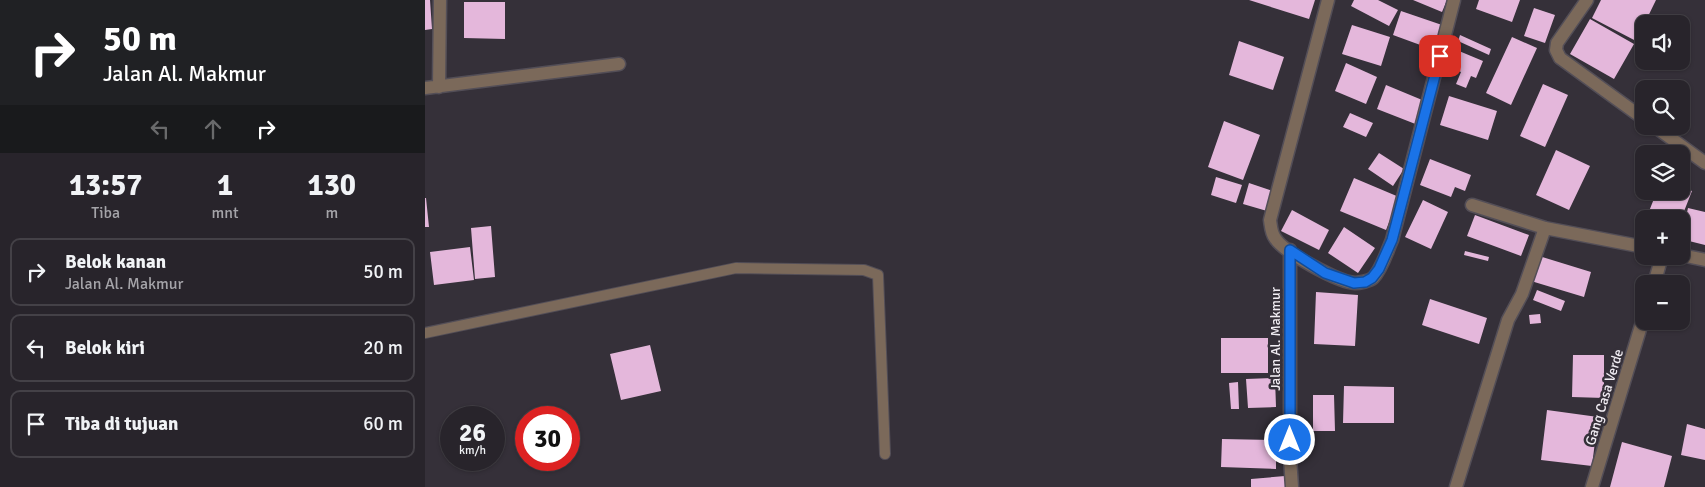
<!DOCTYPE html>
<html lang="id">
<meta charset="utf-8">
<style>
body{margin:0;font-family:Signika,sans-serif;background:#343037;color:#f1f3f6;height:100vh;display:flex;flex-direction:column;font-size:19px;white-space:nowrap}
*{box-sizing:border-box;margin:0}
p{font-size:16px;color:#a5a4a9}
.icon{flex:none;width:28px;height:28px;fill:none;stroke:currentColor;stroke-width:2;stroke-linecap:round;stroke-linejoin:round}
.map{position:relative;flex:1;overflow:hidden}
.sheet{display:flex;flex-direction:column;background:#28242b;width:425px}
.sheet>*{flex:none}
.hud{background:#202124;color:#fff;overflow:hidden}
.fabs{position:absolute;left:1210px;top:15px;display:grid;gap:10px}
.fabs a{display:grid;place-items:center;width:55px;height:55px;border-radius:10px;background:#28242b;box-shadow:0 1px 4px #0004,0 0 0 1px #444147;font-size:25px}
.speed{position:absolute;left:15px;top:406px;display:flex;gap:10px;font-size:25px;font-weight:700;text-align:center}
.speed>*{display:grid;place-content:center;width:65px;height:65px;border-radius:50%;background:#28242b;box-shadow:0 1px 4px #0004,0 0 0 1px #444147;line-height:1}
.speed small{font-size:12px;font-weight:400}
.speed .limit{border:8px solid #d22;background:#fff;color:#111}
.pin{position:absolute;display:grid;place-items:center;width:42px;height:42px;color:#fff;margin:-21px;border-radius:10px;box-shadow:0 2px 8px #0006}
.me{position:absolute;width:55px;margin:-28px;rotate:0deg;stroke-linejoin:round;filter:drop-shadow(0 0 4px #0008)}
.turn{display:flex;align-items:center;gap:18px;height:105px;padding:0 20px;font-size:22px}
.turn .icon{width:65px;height:65px;stroke-width:2.5}
.turn b{display:block;font-size:35px;line-height:42px}
.lanes{display:flex;align-items:center;height:48px;padding:0 20px;background:#0003;justify-content:center;gap:25px;direction:ltr}
.lanes .off{opacity:.35}
.eta{display:flex;justify-content:space-evenly;align-items:center;height:85px;text-align:center}
.eta b{font-size:30px;font-weight:700;line-height:35px}
ul{padding:0;list-style:none}
li{display:flex;align-items:center;gap:15px;height:68px;margin:0 10px 8px;padding:0 10px;border:2px solid #444147;border-radius:10px}
li div{flex:1}
li b{display:block;font-size:19px}
li em{font-style:normal}
main{display:flex;flex:1;min-height:0}
.map>svg:first-child{display:block}
</style>
<main>
<section class="sheet">
<div class="hud">
<div class="turn"><svg class="icon" aria-label="right" viewBox="0 0 24 24"><path d="M7 20v-9h11M14 6l5 5-5 5"/></svg><div><b>50 m</b>Jalan Al. Makmur</div></div>
<div class="lanes"><svg class="icon off" aria-label="left" viewBox="0 0 24 24"><path d="M17 20v-9H6M10 6l-5 5 5 5"/></svg><svg class="icon off" aria-label="ahead" viewBox="0 0 24 24"><path d="M12 20V5M6 11l6-6 6 6"/></svg><svg class="icon" aria-label="right" viewBox="0 0 24 24"><path d="M7 20v-9h11M14 6l5 5-5 5"/></svg></div>
</div>
<div class="eta">
<div><b>13:57</b><p>Tiba</p></div>
<div><b>1</b><p>mnt</p></div>
<div><b>130</b><p>m</p></div>
</div>
<ul>
<li><svg class="icon" aria-label="right" viewBox="0 0 24 24"><path d="M7 20v-9h11M14 6l5 5-5 5"/></svg><div><b>Belok kanan</b><p>Jalan Al. Makmur</p></div><em>50 m</em></li>
<li><svg class="icon" aria-label="left" viewBox="0 0 24 24"><path d="M17 20v-9H6M10 6l-5 5 5 5"/></svg><div><b>Belok kiri</b></div><em>20 m</em></li>
<li><svg class="icon" aria-label="arrive" viewBox="0 0 24 24"><path d="M6 21V4h12l-3 4 3 4H6"/></svg><div><b>Tiba di tujuan</b></div><em>60 m</em></li>
</ul>
</section>
<div class="map">
<svg width="1280" height="487" viewBox="0 0 1280 487">
<rect width="100%" height="100%" fill="#353039"/>
<path fill="#e4b7db" d="M0,0H5L7,29L0,30Z
M824,0H890L884,19Z
M929,0H953L973,10L964,26L926,6Z
M988,0H1022L1017,12Z
M1054,0H1095L1087,22L1051,9Z
M1176,0H1231L1211,41L1167,18Z
M39,2H80V39L39,38Z
M1109,8L1130,15L1120,43L1099,36Z
M976,11L1017,25L1009,50L968,35Z
M1165,19L1209,44L1189,79L1145,54Z
M927,25L965,37L956,66L917,54Z
M1035,35L1066,49L1064,55L1033,41Z
M1087,37L1112,48L1086,105L1061,93Z
M814,41L859,57L848,90L804,75Z
M1034,51L1058,61L1051,78L1046,76L1041,88L1031,84L1036,72L1028,68Z
M921,63L952,77L941,104L910,91Z
M1118,84L1143,95L1120,147L1095,136Z
M961,85L1002,102L993,125L952,109Z
M1024,96L1072,111L1063,140L1015,125Z
M925,113L948,123L941,137L918,127Z
M799,121L835,135L818,180L783,167Z
M1131,150L1165,166L1144,210L1111,195Z
M954,153L979,169L968,186L943,169Z
M1005,159L1046,175L1040,191L1030,187L1026,197L995,185Z
M791,177L817,185L811,203L786,195Z
M929,178L974,197L961,230L915,211Z
M824,183L848,191L842,211L818,204Z
M1256,187L1267,191L1256,219H1221L1232,191H1256Z
M0,198H1L4,227H0Z
M998,200L1023,212L1006,249L980,237Z
M1263,208L1280,212V245L1256,239Z
M867,210L904,230L894,250L856,231Z
M1050,215L1104,235L1096,256L1042,236Z
M66,226L70,277L50,279L46,228Z
M919,227L950,248L933,273L903,253Z
M45,247L49,280L9,285L5,252Z
M1040,251L1064,257L1063,261L1039,255Z
M1114,256L1166,272L1159,297L1106,281Z
M1112,290L1140,301L1136,311L1108,300Z
M891,292L933,295L930,346L889,344Z
M1005,299L1062,318L1054,344L997,325Z
M1115,314L1116,323L1105,324L1104,315Z
M796,338H843V373H796Z
M225,345L236,391L196,400L185,354Z
M1148,355H1179V398L1147,397Z
M850,378L851,407L823,408L821,379Z
M813,382L814,409H806L804,383Z
M919,386L969,387V423H918Z
M888,395H909L910,431H888Z
M1122,410L1173,417L1167,466L1116,460Z
M1262,424L1280,429V460L1256,455Z
M797,439L851,440V469L796,467Z
M1197,442L1247,456L1239,487H1185Z
M860,476L861,487H826V479Z"/>
<g fill="none" stroke-linecap="round" stroke-linejoin="round">
<defs>
<path id="service" d="M0,333L311,268L439,270L453,275L460,454"/>
<path id="minor" d="M903,0L845,220C846,226 846,233 850,238C858,252 913,282 930,283C935,283 944,281 948,278C957,269 962,251 967,240L1029,0
M1162,0L1132,43L1131,50L1135,58L1219,119
M14,87L15,0
M0,88L194,64
M1229,126L1280,163
M1047,205L1120,228L1219,247
M865,250V458L867,487
M1256,255L1280,260
M1229,284L1237,256
M1031,487L1083,320L1097,294L1120,228
M1167,487L1219,316"/>
</defs>
<use href="#service" stroke="#534e57" stroke-width="12"/>
<use href="#minor" stroke="#534e57" stroke-width="15"/>
<use href="#service" stroke="#7b695a" stroke-width="10"/>
<use href="#minor" stroke="#7b695a" stroke-width="12"/>
</g>
<g fill="none" stroke-linecap="round" stroke-linejoin="round">
<defs>
<path id="route" d="M865,440V250L900,273L929,283L940,282L947,278L954,269L967,240L1015,56"/>
</defs>
<use href="#route" stroke="#114b97" stroke-width="12"/>
<use href="#route" stroke="#1a73e8" stroke-width="9"/>
</g>
<g text-anchor="middle" stroke-width="5" stroke-linejoin="round" paint-order="stroke">
<g font-size="14" fill="#f1edf3" stroke="#353039">
<text transform="translate(850 339) rotate(-90)" y="5">Jalan Al. Makmur</text>
<text transform="translate(1179 397) rotate(-73)" y="5">Gang Casa Verde</text>
</g>
</g>
</svg>
<div class="fabs">
<a><svg class="icon" aria-label="sound" viewBox="0 0 24 24"><path d="M4 9h4l5-4v14l-5-4H4zM17 9q2 3 0 6"/></svg></a>
<a><svg class="icon" aria-label="search" viewBox="0 0 24 24"><circle cx="10" cy="10" r="6"/><path d="M15 15l6 6"/></svg></a>
<a><svg class="icon" aria-label="layers" viewBox="0 0 24 24"><path d="M12 4l9 5-9 5-9-5zM3 14l9 5 9-5"/></svg></a>
<a>+</a>
<a>−</a>
</div>
<div class="speed"><div>26<small>km/h</small></div><div class="limit">30</div></div>
<div class="pin" style="left:1015px;top:56px;background:#d93025"><svg class="icon" aria-label="arrive" viewBox="0 0 24 24"><path d="M6 21V4h12l-3 4 3 4H6"/></svg></div>
<svg class="me" style="left:865px;top:440px" viewBox="-20 -20 40 40"><circle r="17" fill="#1a73e8" stroke="#fff" stroke-width="3"/><path d="M0-11L8 9 0 5-8 9z" fill="#fff"/></svg>
</div>
</main>
